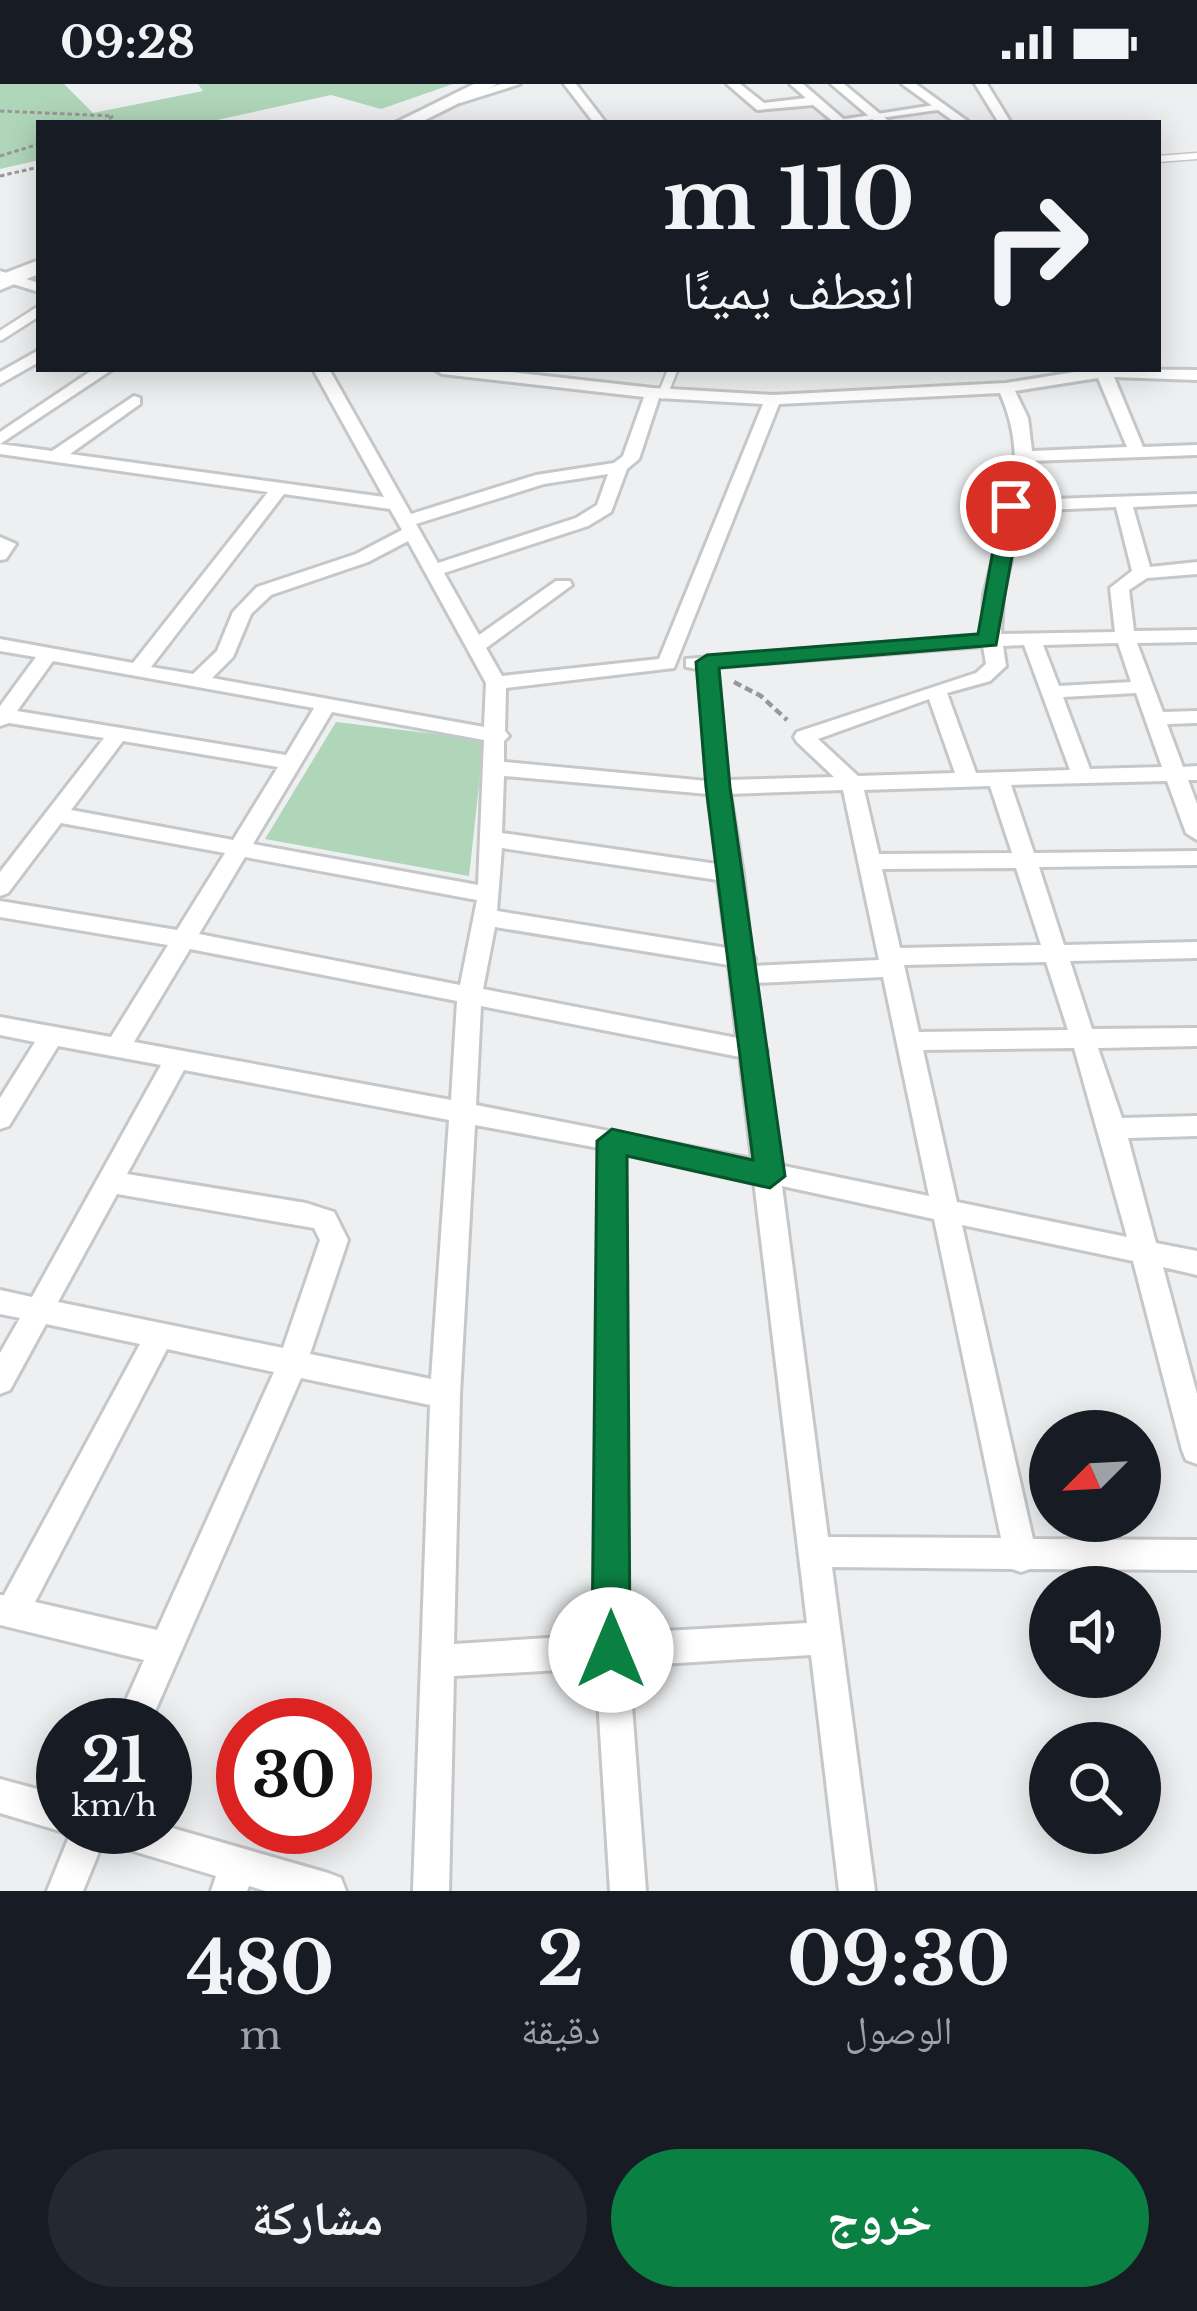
<!DOCTYPE html>
<html lang="ar">
<meta charset="utf-8">
<style>
body{margin:0;font-family:"Libre Baskerville","Noto Naskh Arabic",serif;background:#242831;color:#f1f3f6;direction:rtl;height:100vh;display:flex;flex-direction:column;font-size:45px;white-space:nowrap}
*{box-sizing:border-box;margin:0}
p{font-size:39px;color:#9ea1a6}
.icon{flex:none;width:66px;height:66px;fill:none;stroke:currentColor;stroke-width:2;stroke-linecap:round;stroke-linejoin:round}
.map{position:relative;height:1807px;overflow:hidden;direction:ltr}
.side{display:flex;flex-direction:column;background:#171b24;flex:1}
.side>*{flex:none}
.banner{position:absolute;left:36px;top:36px;width:1125px;height:252px;border-radius:0px;box-shadow:0 6px 30px #0003;direction:rtl;background:#171b24;color:#f1f3f6;overflow:hidden}
.needle{width:78px;rotate:246deg}
.buttons{position:absolute;left:1029px;top:1326px;display:grid;gap:24px}
.buttons a{display:grid;place-items:center;width:132px;height:132px;border-radius:50%;background:#171b24;box-shadow:0 6px 30px #0003;font-size:60px}
.speed{position:absolute;left:36px;top:1614px;display:flex;gap:24px;font-size:60px;font-weight:700;text-align:center}
.speed>*{display:grid;place-content:center;width:156px;height:156px;border-radius:50%;background:#171b24;box-shadow:0 6px 30px #0003;line-height:1}
.speed small{font-size:30px;font-weight:400}
.speed .limit{border:18px solid #d22;background:#fff;color:#111}
.pin{position:absolute;display:grid;place-items:center;width:102px;height:102px;color:#fff;margin:-51px;border:6px solid #fff;border-radius:50%;box-shadow:0 3px 12px #0007}
.me{position:absolute;width:132px;margin:-66px;rotate:0deg;stroke-linejoin:round;filter:drop-shadow(0 0 9px #0008)}
.turn{display:flex;align-items:center;gap:42px;height:252px;padding:0 48px;font-size:54px}
.turn .icon{width:156px;height:156px;stroke-width:2.5}
.turn b{display:block;font-size:84px;line-height:102px}
.eta{display:flex;justify-content:space-evenly;align-items:center;height:204px;text-align:center}
.eta b{font-size:72px;font-weight:800;line-height:84px}
.button{display:flex;gap:24px;margin-top:auto;padding:24px 48px}
.button a{flex:1;height:138px;border-radius:72px;background:#0b8043;color:#fff;font-size:48px;font-weight:800;line-height:138px;text-align:center}
.button a+a{background:#242831;color:#f1f3f6}
.status{display:flex;justify-content:space-between;align-items:center;height:84px;padding:0 60px;background:#171b24;direction:ltr}
.status svg{height:33px;fill:currentColor}
.map>svg:first-child{display:block}
</style>
<div class="status"><b>09:28</b><svg viewBox="0 0 49 12"><path d="M0 12V9h3v3zM5 12V6h3v6zM10 12V3h3v9zM15 12V0h3v12zM26 1h20v11H26zM47 4h2v5h-2z"/></svg></div>
<div class="map">
<svg width="1197" height="1807" viewBox="0 0 1197 1807">
<rect width="100%" height="100%" fill="#edeff1"/>
<path fill="#b0d6b9" d="M0,0H64L93,29L203,7L198,0H453L381,25L331,11L203,39H39V76L0,85Z
M336,638L484,656L469,792L265,755Z"/>
<g fill="none" stroke-linecap="round" stroke-linejoin="round">
<defs>
<path id="service-far1" d="M1158,75L1197,72"/>
<path id="service" d="M0,252L39,227
M663,310L673,285"/>
<path id="pedestrian" d="M941,20L944,25L845,39H820Z"/>
<path id="minor" d="M501,0H520L460,19L454,15Z
M564,0H576L606,39H594Z
M727,0H740L764,19L806,14L790,0H803L848,39H835L813,21L757,26Z
M831,0H844L891,39H877Z
M902,0H916L970,39H956Z
M975,0H987L1011,39H999Z
M0,187L39,199V208L0,196Z
M39,266V278L0,300V288Z
M94,285H113L0,360V348Z
M313,285H329L411,430L536,391L614,379L623,372L644,313L442,290L434,285H483L653,304L773,311L1006,299L1093,285L1197,286V296L1114,293L1143,363L1197,361V371L1031,377L1024,416L1197,410V420L1133,423L1150,483L1197,478V490L1147,494L1129,506L1134,547L1197,546V558L1137,559L1163,628L1197,627V639L1167,640L1183,683L1197,682V696H1188L1197,720V756L1186,749L1167,697L1011,701L1034,769L1197,767V781L1039,783L1064,861L1197,858V874L1070,877L1092,945L1197,944V962L1098,964L1122,1034L1197,1032V1052L1128,1054L1156,1159L1197,1167V1191L1163,1183L1197,1310V1380L1186,1376L1182,1366L1133,1177L962,1141L1033,1455L1197,1456V1486L1030,1485L1021,1488L1012,1485L832,1483L875,1807H839L811,1571L629,1582L646,1807H610L596,1584L454,1592L449,1807H413L430,1321L301,1294L149,1641H115L144,1576L0,1541V1511H4L140,1260L46,1240L10,1306L0,1310V1269L20,1234L0,1230V1206L32,1213L161,981L58,962L9,1042L0,1045V1014L35,958L0,951V933L111,953L168,861L0,833V817L177,846L225,769L61,739L8,809L0,812V788L104,654L9,639L0,642V622L36,573L0,567V555L133,579L268,408L0,370V360L52,367L134,312L140,314V320L70,370L384,413ZM1098,294L1127,363L1032,367L1028,334L1015,307ZM1000,309C1015,342 1023,391 1002,422L1005,426L984,511L982,551L686,575V583L698,585L707,697L504,678V657L509,652L505,647L506,604L674,584L779,320ZM659,314L763,320L659,575L502,592L486,564L572,501L570,497H556L479,551L444,489L588,442L611,428L627,385L639,375ZM608,390L597,421L576,434L438,479L416,440L544,400ZM284,410L390,425L402,446L356,470L257,503L233,528L217,567L193,590L151,583ZM1116,423L1132,487L1110,504L1115,548L1001,550L1003,511L1022,427ZM408,457L486,599L484,643L212,594L233,573L251,530L271,511L368,478ZM1118,559L1131,598L1059,602L1043,561ZM1024,561L1070,686L976,689L947,609L990,597L1006,582L1003,562ZM983,562L986,580L976,589L797,648L794,653L797,658L834,693L728,696L717,583ZM53,577L314,624L286,671L17,627ZM1136,609L1162,683L1090,685L1063,613ZM929,615L955,689L858,692L818,655ZM332,628L484,656L478,801L253,760ZM123,657L278,683L233,756L71,726ZM504,692L708,710L717,780L502,749ZM990,702L1012,769L879,770L864,706ZM843,706L879,876L752,882L755,875L751,869L743,790L730,710ZM502,764L718,796L727,864L497,827ZM245,773L477,816L460,901L199,850ZM1016,784L1041,861L900,864L882,785ZM495,843L729,881L737,954L483,905ZM190,865L457,917L451,1016L134,958ZM1046,878L1068,946L919,948L904,881ZM883,893L929,1112L779,1081L764,972L767,967L763,960L755,899ZM481,922L740,973L752,1075L476,1021ZM1074,964L1127,1153L957,1118L923,966ZM184,986L449,1036L431,1295L310,1270L348,1156L334,1128L306,1119L127,1090ZM475,1041L599,1064L595,1551L454,1560L460,1311ZM625,1069L754,1097L807,1539L627,1549ZM782,1102L934,1135L1001,1454L828,1453ZM117,1110L314,1144L320,1156L283,1264L58,1218ZM167,1265L274,1288L157,1546L35,1518Z
M0,453L16,460L6,475L0,476Z
M0,1695L63,1712V1743L165,1742L328,1789L341,1794L346,1807H266L249,1802L247,1807H211L216,1792L103,1758L83,1807H47L73,1743L63,1748L0,1729Z"/>
<path id="primary" d="M474,0H497L419,39H395Z
M39,176V190L0,206V191Z"/>
</defs>
<use href="#service-far1" stroke="#c5c7c9" stroke-width="9"/>
<use href="#service" stroke="#c5c7c9" stroke-width="14"/>
<use href="#pedestrian" stroke="#c5c7c9" stroke-width="6"/>
<use href="#minor" stroke="#c5c7c9" stroke-width="6"/>
<use href="#primary" stroke="#c5c7c9" stroke-width="6"/>
<path stroke="#97989a" stroke-width="3" stroke-dasharray="4.5 3" stroke-linecap="butt" d="M0,27L113,32
M103,39L113,32
M0,72L39,60
M0,92L39,83"/>
<path stroke="#97989a" stroke-width="4.5" stroke-dasharray="8 4.5" stroke-linecap="butt" d="M734,598L761,612L787,636"/>
<use href="#service-far1" stroke="#fff" stroke-width="6"/>
<use href="#service" stroke="#fff" stroke-width="9"/>
<use href="#pedestrian" fill="#fff" fill-rule="evenodd"/>
<use href="#minor" fill="#fff" fill-rule="evenodd"/>
<use href="#primary" fill="#fff" fill-rule="evenodd"/>
</g>
<path fill="#0b8043" stroke="#07532c" stroke-width="3" d="M1011,416L1021,422L996,561L719,584L730,703L785,1092L770,1104L627,1072L630,1566L624,1579L611,1584L598,1579L592,1566L597,1057L612,1045L753,1076L706,703L696,578L707,571L978,550L1001,422Z"/>
</svg>
<div class="buttons">
<a><svg class="needle" viewBox="-14 -14 28 28"><path d="M0-13l5 13h-10z" fill="#e53935"/><path d="M0 13l5-13h-10z" fill="#9ea1a6"/></svg></a>
<a><svg class="icon" aria-label="sound" viewBox="0 0 24 24"><path d="M4 9h4l5-4v14l-5-4H4zM17 9q2 3 0 6"/></svg></a>
<a><svg class="icon" aria-label="search" viewBox="0 0 24 24"><circle cx="10" cy="10" r="6"/><path d="M15 15l6 6"/></svg></a>
</div>
<div class="speed"><div>21<small>km/h</small></div><div class="limit">30</div></div>
<div class="pin" style="left:1011px;top:422px;background:#d93025"><svg class="icon" aria-label="arrive" viewBox="0 0 24 24"><path d="M6 21V4h12l-3 4 3 4H6"/></svg></div>
<svg class="me" style="left:611px;top:1566px" viewBox="-20 -20 40 40"><circle r="19" fill="#fff"/><path d="M0-13L10 11 0 6-10 11z" fill="#0b8043"/></svg>
<div class="banner">
<div class="turn"><svg class="icon" aria-label="right" viewBox="0 0 24 24"><path d="M7 20v-9h11M14 6l5 5-5 5"/></svg><div><b>110 m</b>انعطف يمينًا</div></div>
</div>
</div>
<section class="side">
<div class="eta">
<div><b>09:30</b><p>الوصول</p></div>
<div><b>2</b><p>دقيقة</p></div>
<div><b>480</b><p>m</p></div>
</div>
<div class="button"><a>خروج</a><a>مشاركة</a></div>
</section>
